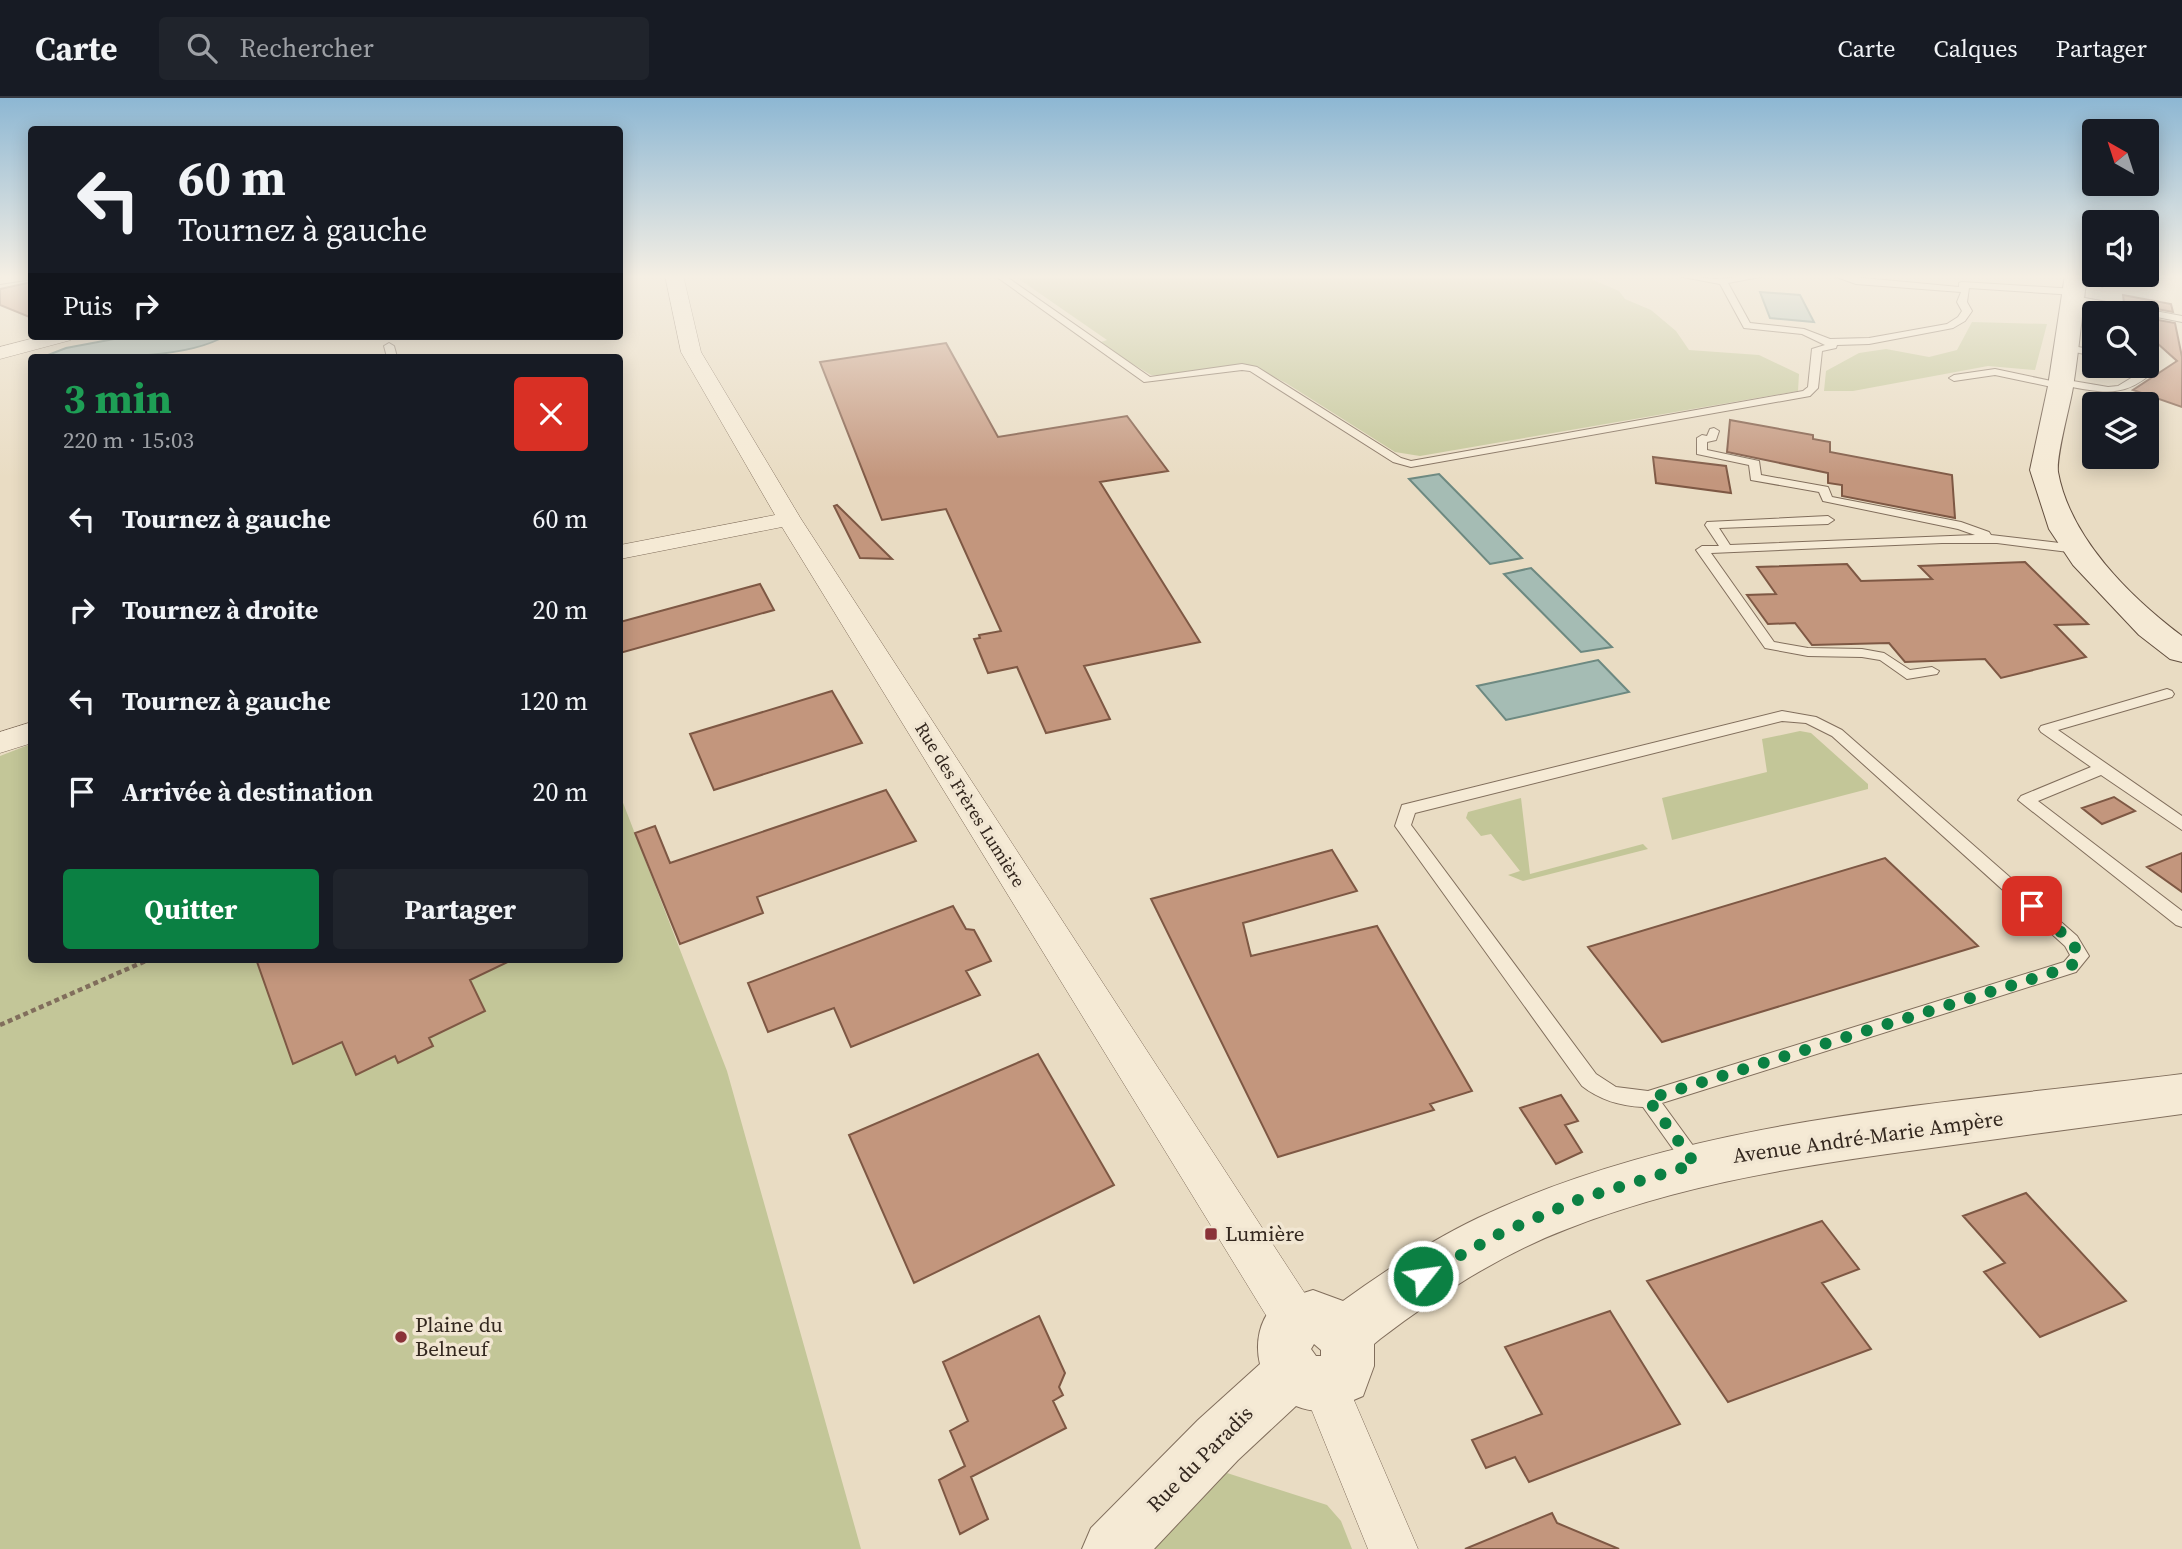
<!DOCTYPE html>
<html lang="fr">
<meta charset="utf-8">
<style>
body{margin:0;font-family:"Source Serif 4",serif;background:#20242c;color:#f1f3f6;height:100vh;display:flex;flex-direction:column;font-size:26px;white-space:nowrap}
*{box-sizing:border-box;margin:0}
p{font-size:23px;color:#9ea1a6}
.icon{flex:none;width:38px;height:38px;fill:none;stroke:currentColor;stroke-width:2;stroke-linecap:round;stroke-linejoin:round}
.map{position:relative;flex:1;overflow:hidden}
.drawer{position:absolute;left:28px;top:256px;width:595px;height:609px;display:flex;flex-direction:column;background:#171b24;border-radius:7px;box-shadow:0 4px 18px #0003}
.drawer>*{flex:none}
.banner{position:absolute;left:28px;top:28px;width:595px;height:214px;border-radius:7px;box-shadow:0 4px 18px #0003;background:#171b24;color:#f1f3f6;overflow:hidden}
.needle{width:46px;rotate:321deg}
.buttons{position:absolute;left:2082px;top:21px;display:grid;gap:14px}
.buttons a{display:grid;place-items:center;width:77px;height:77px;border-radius:7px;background:#171b24;box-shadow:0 4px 18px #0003;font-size:35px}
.pin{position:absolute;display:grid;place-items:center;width:60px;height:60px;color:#fff;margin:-30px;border-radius:14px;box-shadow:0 4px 10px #0006}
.me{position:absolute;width:77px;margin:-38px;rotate:60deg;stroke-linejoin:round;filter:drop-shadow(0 0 5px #0008)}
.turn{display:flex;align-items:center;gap:24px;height:147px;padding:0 35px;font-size:32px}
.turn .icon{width:91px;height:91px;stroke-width:2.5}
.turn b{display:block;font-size:49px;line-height:60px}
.then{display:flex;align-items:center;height:66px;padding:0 35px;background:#0003;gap:14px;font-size:26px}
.round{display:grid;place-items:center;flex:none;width:74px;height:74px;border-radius:7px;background:#20242c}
.head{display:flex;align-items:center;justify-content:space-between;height:119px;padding:0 35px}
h1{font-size:42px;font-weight:700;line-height:52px;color:#1e9e55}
.action{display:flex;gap:14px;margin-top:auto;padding:14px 35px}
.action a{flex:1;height:80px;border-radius:7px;background:#0b8043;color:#fff;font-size:28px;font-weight:700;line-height:80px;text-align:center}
.action a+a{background:#20242c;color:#f1f3f6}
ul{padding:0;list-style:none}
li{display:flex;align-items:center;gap:21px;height:91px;padding:0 35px}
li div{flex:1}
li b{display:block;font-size:26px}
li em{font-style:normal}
header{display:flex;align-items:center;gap:42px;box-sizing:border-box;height:98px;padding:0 35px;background:#171b24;border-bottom:2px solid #363941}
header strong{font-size:33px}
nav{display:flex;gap:38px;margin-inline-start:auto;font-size:24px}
.search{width:490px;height:63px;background:#20242c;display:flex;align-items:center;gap:18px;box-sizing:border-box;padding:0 24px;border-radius:7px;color:#9ea1a6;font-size:26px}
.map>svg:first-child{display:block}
</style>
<header>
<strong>Carte</strong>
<div class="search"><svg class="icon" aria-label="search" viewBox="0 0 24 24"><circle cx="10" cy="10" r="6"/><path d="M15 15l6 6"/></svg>Rechercher</div>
<nav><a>Carte</a><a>Calques</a><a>Partager</a></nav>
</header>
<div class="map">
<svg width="2182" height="1451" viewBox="0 0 2182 1451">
<rect width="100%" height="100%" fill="#e9dcc3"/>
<path fill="#c3c698" d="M1013,177H1582L1619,193L1625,201L1651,212L1676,233L1689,252L1759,257L1799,276L1798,293L1420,358L1395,354L1286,285L1251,267L1224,268L1176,278L1151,277L1098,245L1107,242Z
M1972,224L2047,226L2035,272L1988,268L1853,293H1824L1826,273L1859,255L1886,251L1929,259L1957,252Z
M1800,633L1811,635L1868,686V691L1672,742L1662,700L1767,674L1762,641Z
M31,646L32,861H620V697L727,973L861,1451H0V658Z
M1521,700L1530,776L1643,746L1648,751L1523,783L1508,777L1520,773L1491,736L1481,738L1466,720L1468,714Z
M1227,1375L1327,1407L1341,1423L1352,1451H1154Z"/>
<path fill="#a5bcb4" stroke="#6d8981" stroke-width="2" d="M1760,194L1800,197L1814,224L1770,220Z
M130,238H225C183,263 92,259 43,259L66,250Z
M1439,376L1522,460L1490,466L1409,381Z
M1531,470L1612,549L1581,554L1504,476Z
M1598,562L1629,594L1506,622L1477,588Z"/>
<path fill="#c3967d" stroke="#7e5844" stroke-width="2" d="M32,184V220L0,207V191Z
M2123,197L2171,206L2173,214L2124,205Z
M2147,220L2175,225L2182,259V309L2133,292L2177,263L2147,236Z
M946,245L998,339L1127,318L1168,373L1100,384L1200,544L1084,568L1110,621L1046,635L1017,569L988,575L974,541L980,540L979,537L1001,533L946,411L882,422L820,264Z
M1730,322L1813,337V341L1830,344V354L1952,377L1955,420L1842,398V387L1828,385V375L1727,354Z
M1653,359L1726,368L1731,395L1656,385Z
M837,407L892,461L860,460L834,408Z
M2025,464L2088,526L2055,527L2086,559L2001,580L1985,561L1905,564L1889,545L1812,547L1795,525L1768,526L1747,497L1776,496L1757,469L1847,466L1861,483L1932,481L1919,468Z
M760,486L774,512L620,555V524Z
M832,593L862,645L714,692L690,636Z
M886,692L916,743L757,799L763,815L680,846L635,735L655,728L670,765Z
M2114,699L2135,713L2102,726L2082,710Z
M1332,752L1357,793L1243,825L1251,858L1377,828L1472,993L1430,1006L1434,1012L1278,1059L1151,801Z
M2182,755V794L2147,769Z
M1885,760L1978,848L1662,944L1588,849Z
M953,808L966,831L974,832L991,863L966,873L980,897L851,949L834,910L768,934L748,885Z
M256,861H514L470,882L485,913L429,940L433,948L398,965L395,958L356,977L342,944L293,966Z
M1038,956L1114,1087L914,1185L849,1037Z
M1561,997L1578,1023L1565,1027L1582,1054L1556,1066L1520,1010Z
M2026,1095L2126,1203L2040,1239L1984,1174L2005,1165L1963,1118Z
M1822,1123L1859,1171L1822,1185L1871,1251L1728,1304L1647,1183Z
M1610,1213L1680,1326L1529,1384L1515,1359L1486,1370L1472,1342L1542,1316L1505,1249Z
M1039,1218L1065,1275L1059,1289L1063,1297L1053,1303L1066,1330L971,1379L988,1421L960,1436L939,1382L965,1368L950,1333L968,1323L943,1264Z
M1552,1415L1557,1425L1619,1451H1465Z"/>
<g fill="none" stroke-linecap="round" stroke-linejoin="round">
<defs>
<path id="service" d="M21,177H32V181L0,186V180Z
M994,177H1004L1150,279L1242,266L1257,269L1401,360L1411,363L1803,293L1808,289L1812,251L1825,247L1802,236L1744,230L1720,186L1672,177L1715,181L1771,177L1728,185L1750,225L1804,231L1830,241L1869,240L1947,226L1958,219L1962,213L1957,204L1961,194L1856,186L1831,177L1959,189V185L1962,184L2075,191L2080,194L2075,197L1969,190L1967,204L1972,213L1965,223L1953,230L1869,246L1837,247L1836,250L1822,253L1818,290L1810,298L1411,369L1393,364L1250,273L1242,272L1144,284Z
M2074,198L2182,218V224L2147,217V215L2071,203V199Z
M389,245L394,248L397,259H387L384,248Z
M2067,247L2095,252V258L2064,252L2062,250Z
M2133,268H2145L2153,274C2123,301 2102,294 2066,288L2061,291L1995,277L1954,283L1949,280L1954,277L1995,271L2056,284L2061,281L2108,289L2118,288L2141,274Z
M1714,330L1719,333L1716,342L1707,344V352L1759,363L1761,377L1828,389L1832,399L1961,424L1989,434L1991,437L2077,447L2083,451L2077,455L1997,445H1942L1711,455L1774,544L1808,550L1862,551L1884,555L1910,572L1932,569L1939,573L1937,576L1907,581L1880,562L1862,559L1808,558L1765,550L1696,452L1702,448H1719L1705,427L1707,424L1828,418L1834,422L1828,426L1719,430L1730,447L1975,437L1958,431L1823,403L1819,394L1751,382L1749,367L1697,356V340L1702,337L1707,338L1710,331Z
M2167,591L2172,593L2174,596L2172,599L2058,632L2182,718V732L2101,677L2038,703L2182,813V829L2176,827L2018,702L2021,698L2091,669L2041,634L2039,631L2041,628Z
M1782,613L1816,619L1842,632L2077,838L2089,858L2076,874L1662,1005L1702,1060L1705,1066L1702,1072L1695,1075L1688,1072L1643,1009C1620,1008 1600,1002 1582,988L1395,728L1402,707ZM1782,623L1806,625L1832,638L2065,848L2070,857L2064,864L1648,993L1616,989L1596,976L1411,727L1415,715Z"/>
<path id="minor" d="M665,177H683L701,254L801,421L1313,1208L1319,1224L1313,1240L1297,1246L1281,1240L1264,1214L782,429L620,461V447L775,417L681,254Z
M42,238H74L71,242L0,261V249Z
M32,624V645L0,655V634Z
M1325,1265L1341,1272L1418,1451H1368L1302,1288L1309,1272Z"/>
<path id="tertiary" d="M2182,976V1016C2096,1028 2010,1039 1924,1051C1803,1067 1681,1086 1567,1131C1499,1157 1438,1197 1380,1241L1374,1246V1268L1363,1298C1337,1309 1324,1319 1296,1308L1238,1362L1154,1451H1082L1091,1430L1198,1322L1260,1266C1255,1246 1259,1221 1275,1207C1285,1200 1301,1196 1313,1192L1343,1203C1386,1172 1430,1143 1478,1120C1693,1018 1949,1006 2182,976ZM1314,1246L1321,1252V1258H1316L1311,1251Z"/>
<path id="secondary" d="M2065,177H2087C2082,214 2079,252 2073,289C2070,309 2056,357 2058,374C2070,440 2130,499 2182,538V564L2170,561L2139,537L2073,467L2049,431L2030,372L2048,288Z"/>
</defs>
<use href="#service" stroke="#816e5c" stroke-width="2"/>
<use href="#minor" stroke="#816e5c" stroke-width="1"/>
<use href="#tertiary" stroke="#816e5c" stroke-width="2"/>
<use href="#secondary" stroke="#634f3f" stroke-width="2"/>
<path stroke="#816e5c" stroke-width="2.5" stroke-dasharray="3.5 2.5" stroke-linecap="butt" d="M2102,190L2104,177"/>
<path stroke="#816e5c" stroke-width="4.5" stroke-dasharray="5 3.5" stroke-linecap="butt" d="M0,927L150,861"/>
<use href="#service" fill="#f5ead5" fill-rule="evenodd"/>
<use href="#minor" fill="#f5ead5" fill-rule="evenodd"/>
<use href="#tertiary" fill="#f5ead5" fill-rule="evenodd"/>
<use href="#secondary" fill="#f5ead5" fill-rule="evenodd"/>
</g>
<linearGradient id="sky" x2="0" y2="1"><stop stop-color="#8db7d3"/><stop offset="0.47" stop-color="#f5efe4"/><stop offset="1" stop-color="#f5efe4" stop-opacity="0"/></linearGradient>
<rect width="2182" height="380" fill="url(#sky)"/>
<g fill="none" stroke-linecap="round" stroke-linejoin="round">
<path stroke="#0b8043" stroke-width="12" stroke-dasharray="0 21.6" d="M1423,1178L1499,1136L1580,1101L1695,1066L1648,1001L2070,869L2080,858L2071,843L2032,808"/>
</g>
<g fill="#8a3238" stroke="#f1e6d2" stroke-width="2.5">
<rect x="1204" y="1129" width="14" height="14" rx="3.5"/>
<circle cx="401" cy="1239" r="7"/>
</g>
<g text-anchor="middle" stroke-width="7" stroke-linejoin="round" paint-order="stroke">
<g font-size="18" fill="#33271e" stroke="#f1e6d2">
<text transform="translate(970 707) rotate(58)" y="6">Rue des Frères Lumière</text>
</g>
<g font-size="21" fill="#33271e" stroke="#f1e6d2">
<text transform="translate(1868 1039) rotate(-8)" y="7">Avenue André-Marie Ampère</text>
<text transform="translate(1200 1361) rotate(-45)" y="7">Rue du Paradis</text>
</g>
<g font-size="21" fill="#33271e" stroke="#f1e6d2" text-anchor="start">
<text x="1225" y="1143">Lumière</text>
<text x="415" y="1234">Plaine du<tspan x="415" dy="24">Belneuf</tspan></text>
</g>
</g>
</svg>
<div class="buttons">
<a><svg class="needle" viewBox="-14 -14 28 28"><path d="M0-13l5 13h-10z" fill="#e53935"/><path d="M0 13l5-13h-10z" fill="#9ea1a6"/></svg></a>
<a><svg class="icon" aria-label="sound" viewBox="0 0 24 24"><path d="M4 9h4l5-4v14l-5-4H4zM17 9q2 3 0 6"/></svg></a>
<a><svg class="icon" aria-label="search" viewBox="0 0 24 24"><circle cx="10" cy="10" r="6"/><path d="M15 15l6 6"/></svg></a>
<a><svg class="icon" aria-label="layers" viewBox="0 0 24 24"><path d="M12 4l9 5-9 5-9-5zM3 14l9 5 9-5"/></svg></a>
</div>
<div class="pin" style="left:2032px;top:808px;background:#d93025"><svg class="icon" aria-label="arrive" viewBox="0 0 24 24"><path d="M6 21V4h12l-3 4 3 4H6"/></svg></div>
<svg class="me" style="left:1423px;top:1178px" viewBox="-20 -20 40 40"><circle r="17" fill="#0b8043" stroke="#fff" stroke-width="3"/><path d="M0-11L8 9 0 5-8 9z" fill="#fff"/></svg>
<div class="banner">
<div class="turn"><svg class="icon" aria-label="left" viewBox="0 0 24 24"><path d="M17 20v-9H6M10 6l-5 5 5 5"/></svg><div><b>60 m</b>Tournez à gauche</div></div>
<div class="then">Puis<svg class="icon" aria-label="right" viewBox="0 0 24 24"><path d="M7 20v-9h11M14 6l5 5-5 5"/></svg></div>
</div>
<section class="drawer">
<div class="head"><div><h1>3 min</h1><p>220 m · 15:03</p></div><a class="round" style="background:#d93025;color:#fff"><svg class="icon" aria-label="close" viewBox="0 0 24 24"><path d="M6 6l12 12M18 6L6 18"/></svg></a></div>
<ul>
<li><svg class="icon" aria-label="left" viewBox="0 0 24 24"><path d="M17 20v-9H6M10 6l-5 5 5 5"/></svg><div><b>Tournez à gauche</b></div><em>60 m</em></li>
<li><svg class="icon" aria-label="right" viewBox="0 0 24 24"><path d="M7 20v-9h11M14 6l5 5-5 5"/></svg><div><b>Tournez à droite</b></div><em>20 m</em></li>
<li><svg class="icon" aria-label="left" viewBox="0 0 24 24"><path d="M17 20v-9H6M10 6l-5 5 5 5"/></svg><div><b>Tournez à gauche</b></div><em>120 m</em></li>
<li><svg class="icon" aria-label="arrive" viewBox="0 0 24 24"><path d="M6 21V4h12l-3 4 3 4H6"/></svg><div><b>Arrivée à destination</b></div><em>20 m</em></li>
</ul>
<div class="action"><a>Quitter</a><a>Partager</a></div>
</section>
</div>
